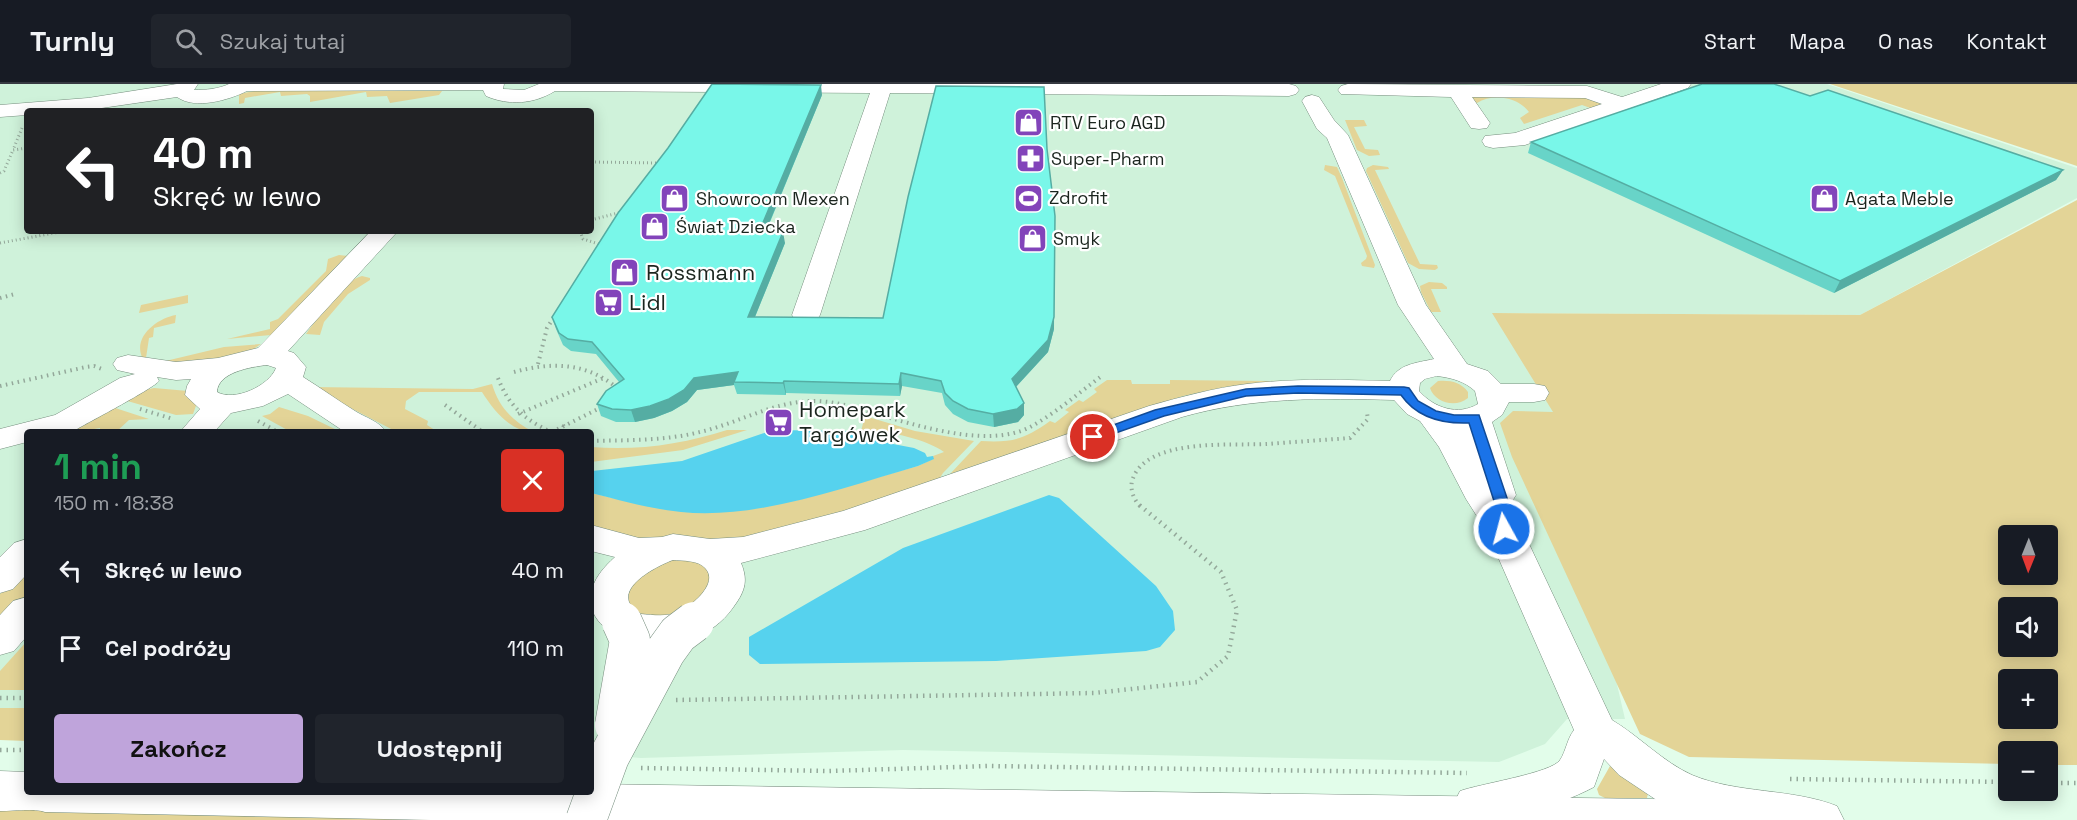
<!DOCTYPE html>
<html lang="pl">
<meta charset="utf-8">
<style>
body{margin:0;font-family:"Space Grotesk",sans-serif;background:#20242c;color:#f1f3f6;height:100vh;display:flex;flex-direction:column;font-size:22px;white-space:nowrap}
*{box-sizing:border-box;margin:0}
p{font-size:20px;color:#9ea1a6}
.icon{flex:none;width:33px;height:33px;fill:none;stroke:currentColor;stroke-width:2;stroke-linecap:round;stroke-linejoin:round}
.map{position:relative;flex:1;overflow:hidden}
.side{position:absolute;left:24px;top:345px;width:570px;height:366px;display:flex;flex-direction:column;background:#171b24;border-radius:6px;box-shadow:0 3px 15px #0003}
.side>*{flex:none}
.hud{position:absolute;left:24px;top:24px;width:570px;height:126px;border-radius:6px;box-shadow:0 3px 15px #0003;background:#202124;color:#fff;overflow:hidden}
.needle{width:39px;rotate:181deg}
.tools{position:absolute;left:1998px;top:441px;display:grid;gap:12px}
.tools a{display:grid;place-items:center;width:60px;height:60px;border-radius:6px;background:#171b24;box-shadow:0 3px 15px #0003;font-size:30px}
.pin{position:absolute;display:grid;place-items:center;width:51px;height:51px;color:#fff;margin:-26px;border:3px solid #fff;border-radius:50%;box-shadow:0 2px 6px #0007}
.me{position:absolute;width:66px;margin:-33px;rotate:353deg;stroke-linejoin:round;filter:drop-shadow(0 0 4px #0008)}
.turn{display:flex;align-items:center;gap:21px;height:126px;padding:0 30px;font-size:27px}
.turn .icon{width:78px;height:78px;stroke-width:2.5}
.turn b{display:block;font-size:42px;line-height:51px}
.round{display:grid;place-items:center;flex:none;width:63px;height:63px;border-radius:6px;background:#20242c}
.headline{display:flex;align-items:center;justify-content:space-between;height:102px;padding:0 30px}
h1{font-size:36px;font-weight:700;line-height:45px;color:#1e9e55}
.action{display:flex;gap:12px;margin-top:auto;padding:12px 30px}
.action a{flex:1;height:69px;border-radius:6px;background:#bfa4db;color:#111;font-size:24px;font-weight:700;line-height:69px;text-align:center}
.action a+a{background:#20242c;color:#f1f3f6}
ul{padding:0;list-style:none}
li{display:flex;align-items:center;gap:18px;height:78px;padding:0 30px}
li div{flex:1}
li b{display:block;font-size:22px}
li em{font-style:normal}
header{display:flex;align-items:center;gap:36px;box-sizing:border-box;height:84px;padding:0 30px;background:#171b24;border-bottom:2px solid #363941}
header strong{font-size:28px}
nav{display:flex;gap:33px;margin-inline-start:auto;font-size:21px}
.search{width:420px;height:54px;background:#20242c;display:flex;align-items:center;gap:15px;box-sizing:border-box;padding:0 21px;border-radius:6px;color:#9ea1a6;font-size:22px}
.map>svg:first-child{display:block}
</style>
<header>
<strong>Turnly</strong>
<div class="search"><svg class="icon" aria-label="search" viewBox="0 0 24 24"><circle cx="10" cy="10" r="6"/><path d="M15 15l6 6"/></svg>Szukaj tutaj</div>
<nav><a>Start</a><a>Mapa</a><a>O nas</a><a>Kontakt</a></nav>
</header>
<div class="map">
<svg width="2077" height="736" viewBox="0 0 2077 736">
<rect width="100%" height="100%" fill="#e2fdea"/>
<path fill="#cff2da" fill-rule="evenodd" d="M0,0H1827L2077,84V114L1860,231L1493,229L1554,328L1625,635H1567L1545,660L1499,678L903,666L641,674L591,670V348H27V651H0ZM27,27H591V147H27Z"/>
<path fill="#e3d497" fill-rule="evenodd" d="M1830,0H2077V82Z
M254,7H442L439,11L390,19L387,12L367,13L366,8L310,18V12L307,10L281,12L280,8L245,14L244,19L239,20V10Z
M1582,11L1605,19L1593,25L1582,21L1524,40L1520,34L1529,28C1518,13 1493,9 1477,19L1472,16V12Z
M1345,36H1364L1367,42L1354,43L1365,65L1378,66L1380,71L1369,72L1357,66Z
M1325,81L1337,83L1342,94L1375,181L1374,184L1362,182L1361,179L1366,175L1367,172L1335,92L1324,86Z
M1373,81L1388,83L1389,85L1375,86L1420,180L1437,181L1438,184L1435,186L1419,185L1408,179L1366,87L1367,84Z
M2077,116V681H2048V668H2008V680L1689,673L1640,650L1512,373L1500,339L1513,327L1553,328L1492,229L1860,231ZM2008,452H2048V490H2008ZM2008,524H2048V562H2008ZM2008,596H2048V634H2008Z
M339,171L348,172L271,251L227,255L270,245V238L278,235L326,187L328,175Z
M362,192L370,194V196L348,210L324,238L320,251L306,250C318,234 343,196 362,192Z
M1429,198L1442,199L1447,203V205H1431L1441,228H1431L1421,208L1420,202Z
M188,211V219L139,229L141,221Z
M176,231L175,239L154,244L153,253L149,254L146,274L142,273C133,252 158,234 176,231Z
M261,260L242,273L153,280L224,263Z
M1107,296H1131L1132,300H1170V296L1286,297L1225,303L1183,312L950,390L981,357C1012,359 1025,355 1050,337L1055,339L1069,328L1065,326L1079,316L1083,318L1097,308L1094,305Z
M1438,297C1450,296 1461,298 1468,308V314C1456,324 1435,319 1430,304Z
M492,300C499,323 512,337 534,348C511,348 494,327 482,308H419L406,317L405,325L428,337L427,341L438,348H397L310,303L473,305Z
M154,304L188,307L197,319L193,330L176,331L117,314L130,309Z
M106,321L149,335L129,336L116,348H100V344L77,348L79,340Z
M279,323L308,332L341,348H291L262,332L270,330Z
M865,332L915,347L974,357L943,389L931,408L744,458L733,512L627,550V476L591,450V409L647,422L744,426L798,416L918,382L933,375V372L944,368C927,355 882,345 861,347Z
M727,346H747L683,366L591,378V363C637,367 684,360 727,346Z
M27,482V511L0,539V510Z
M27,557V606H0V587Z
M0,624H27V657L0,656Z
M1610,682L1648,709L1647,714H1605L1599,711L1597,705Z
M0,724L551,736H0Z"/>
<path fill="#56d2ee" d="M773,346L845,347L867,355L914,364L925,369L927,373L933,372L934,375L918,382C845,403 757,436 681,428C650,425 620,416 591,409L592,387L682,377Z
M1049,411L1059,414L1156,502L1173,527L1175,546L1160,563L1146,567L996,577L760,580L749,571V553L903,464Z"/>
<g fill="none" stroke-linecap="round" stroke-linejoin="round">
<defs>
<path id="minor" d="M177,0H198L194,6C206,6 218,5 229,0H504L503,5L524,6L539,0H1289L1296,2L1299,6L1296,10L1289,12L890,9L820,231L816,237L806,239L796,237L792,231L870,9L555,7C534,20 509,22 486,12L483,6L247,7C229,16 195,26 177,13L88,26L27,27V31L0,33V21L88,14Z
M1348,0L1587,2L1622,13L1661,0H1691L1688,4L1525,61L1493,64L1485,62L1482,57L1485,52L1515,49L1602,20L1585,14L1472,13L1490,39L1487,44L1479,45L1471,44L1451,13L1341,10L1338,6L1341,2Z
M1312,11L1319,13L1334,36L1348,51L1426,221L1467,280L1488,287L1501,300H1534L1545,302L1549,309L1545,316L1534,318H1509L1502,331L1492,338L1516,411L1511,419L1505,421L1522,445L1612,636C1639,652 1663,678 1692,691C1738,710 1791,704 1837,722L1844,736H1712L1664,721L1619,691L1604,675L1594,703C1554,724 1506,736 1460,735L1453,721L1460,707C1479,700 1552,689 1560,676C1566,667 1567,655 1574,646L1487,448L1466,415L1439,363L1420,337L1407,330L1394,316C1322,314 1252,313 1182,333L865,446L741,479C749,498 744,509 732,525C678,599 533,545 615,473L591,467V441L639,454L662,453L673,450L710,455L743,453L843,427L1149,322C1181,313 1214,304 1247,300C1295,294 1342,296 1390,297C1398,280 1416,279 1434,275L1398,221L1327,54L1317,45L1302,17L1305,13ZM1437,292C1452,294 1464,297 1475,307L1478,320C1458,332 1434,324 1419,307L1420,299L1425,295ZM673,476C683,477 698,476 705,484C720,499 691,522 679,528C667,533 653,531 641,530C605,509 654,483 673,476Z
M371,147H398L288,267L294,269L306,283L303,293C321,304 337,316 355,327C366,334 379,337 386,348H345L288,310L263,322L231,329L214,348H180L200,325L185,311L187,302L191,295L176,296L157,293L159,297C154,304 91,337 77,345L66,348H27V358L0,365V345L55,331L120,294L135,290L117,286L113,280L117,274L128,271L176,278L218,274L258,264ZM267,281L276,284C269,302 234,318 217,308C218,288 251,283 267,281Z
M27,455V490L13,505L0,509V473L14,459Z
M27,513V552L14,567L0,571V531L13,517Z"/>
<path id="major" d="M0,687L27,688V708H591V700L1723,716L1739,722L1746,736H431L45,728C35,724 13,727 0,727Z"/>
<path id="highway" d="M921,705L937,711L944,725L939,736H806L813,722L829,716Z"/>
</defs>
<use href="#minor" stroke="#768e7e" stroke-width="1"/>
<use href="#major" stroke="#768e7e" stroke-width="1"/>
<use href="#highway" stroke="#768e7e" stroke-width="1"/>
<path stroke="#94a89a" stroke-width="3" stroke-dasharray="1 3" stroke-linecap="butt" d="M22,44L13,66L27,64
M591,78L659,79
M0,89L4,87L13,66
M591,136L622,128
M580,147L583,155L602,161
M0,159L65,147"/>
<path stroke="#94a89a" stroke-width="4" stroke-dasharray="1.5 4.5" stroke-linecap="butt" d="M0,214L15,210
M538,280L547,244L554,233
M514,288C551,278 585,278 616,303
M498,294C508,321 525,336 551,348
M0,302L86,283L94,282L102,285
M445,321L483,348
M140,325L173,335
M518,330L606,293
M258,337L278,348
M563,341L567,348
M552,348L602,323
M591,357C628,356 664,357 700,348C738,339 775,317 814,317C841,317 868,328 894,335C933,346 995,363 1032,342C1057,328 1080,308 1103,291
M1140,422C1134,416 1130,406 1132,397C1145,353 1231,362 1267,360C1294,358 1322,356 1350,354L1368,335L1367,329"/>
<path stroke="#94a89a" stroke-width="4.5" stroke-dasharray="1.5 5" stroke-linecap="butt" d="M0,614H27
M676,616L1094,609L1197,598L1228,572L1237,526L1221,488L1138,420
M0,666H27
M641,684L829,687L989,682L1467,689
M1790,695L2008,698
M2048,699H2077"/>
<use href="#minor" fill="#fff" fill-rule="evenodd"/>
<use href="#major" fill="#fff" fill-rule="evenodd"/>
<use href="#highway" fill="#fff" fill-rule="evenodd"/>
<defs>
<path id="minor-bridge" d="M615,641L630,556L622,538
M586,736L609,673L665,568L678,550L694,538"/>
</defs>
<use href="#minor-bridge" stroke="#768e7e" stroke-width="41" stroke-linecap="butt"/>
<use href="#minor-bridge" stroke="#fff" stroke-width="40"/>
</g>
<path fill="#68d4c8" d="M822,11L766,148L785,159L755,233L883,234L1047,65L1055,132L1054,245L1048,268L1016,303L1024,319V331L1018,338L994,343L968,338L953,330L945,321L942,309L902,302L900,312L786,309V311L737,310L734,301L697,306L687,318L672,327L654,334L635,338H616L601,332L597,320L619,298L596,270L571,267L563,261L556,245L552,233Z
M1810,12L2063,86L2056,96L1834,209L1528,69L1531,58Z"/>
<path fill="#55ada3" d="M821,1L822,11L761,159L759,148Z
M2063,86L2056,96L1834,209L1840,197Z
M783,148L785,159L750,245L748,233Z
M1054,233V245L1048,268L1012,307V295Z
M738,288L734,298V301L697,306L687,318L672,327L654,334L635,338L631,326L694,294Z
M901,289L902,302L900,312L899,300Z
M784,297L786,309V311L783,299Z
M1024,319V331L1018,338L994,343L993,330Z"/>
<path fill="#79f7e9" stroke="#55ada3" stroke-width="1.5" d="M712,0L821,1L759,148H783L748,233L883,234L908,113L936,2L1044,3L1047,65L1055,132L1054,233L1048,256L1012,295L1024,319L1017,325L993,330L968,325L953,317L945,309L941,297L901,289L899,300L784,297L783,299L734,298L738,288L694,294L684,306L669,315L650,322L631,326L612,325L597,320L606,307L624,295L592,258L568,255L559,249L552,233L618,129L668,64Z
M1702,0H1774L1810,12L1828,6L2063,86L1840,197L1531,58Z"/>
<path fill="#1a73e8" stroke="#114b97" stroke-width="1.5" d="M1298,302L1404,303L1409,304L1418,317L1436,327L1454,331H1479L1508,417L1512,445L1510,449H1499L1497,445L1494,417L1469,339C1442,340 1417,334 1401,311L1298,309L1246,312L1164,332L1093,357L1086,353L1088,350L1155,326L1246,305Z"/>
<defs>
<symbol id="shop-square" viewBox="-11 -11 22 22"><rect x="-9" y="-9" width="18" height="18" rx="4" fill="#8244ba" stroke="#fff"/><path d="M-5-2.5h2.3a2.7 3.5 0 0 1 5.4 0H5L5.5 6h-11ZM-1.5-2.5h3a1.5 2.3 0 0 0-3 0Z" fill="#fff"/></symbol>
<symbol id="pharmacy-square" viewBox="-11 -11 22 22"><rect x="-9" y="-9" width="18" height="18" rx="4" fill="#8244ba" stroke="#fff"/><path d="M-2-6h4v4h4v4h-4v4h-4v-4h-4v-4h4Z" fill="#fff"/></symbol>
<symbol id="stadium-square" viewBox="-11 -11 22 22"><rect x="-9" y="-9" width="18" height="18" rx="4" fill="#8244ba" stroke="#fff"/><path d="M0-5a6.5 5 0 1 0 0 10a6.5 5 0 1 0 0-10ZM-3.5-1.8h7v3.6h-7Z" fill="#fff"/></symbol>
<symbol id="supermarket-square" viewBox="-11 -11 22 22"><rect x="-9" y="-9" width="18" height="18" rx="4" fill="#8244ba" stroke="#fff"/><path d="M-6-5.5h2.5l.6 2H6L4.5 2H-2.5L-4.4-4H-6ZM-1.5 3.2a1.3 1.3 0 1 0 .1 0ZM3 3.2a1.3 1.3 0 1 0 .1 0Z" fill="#fff"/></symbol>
</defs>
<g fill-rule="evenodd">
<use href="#shop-square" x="1012" y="22" width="33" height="33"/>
<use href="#pharmacy-square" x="1014" y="58" width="33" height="33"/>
<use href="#stadium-square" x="1012" y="98" width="33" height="33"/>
<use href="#shop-square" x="658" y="98" width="33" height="33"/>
<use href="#shop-square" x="1808" y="98" width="33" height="33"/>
<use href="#shop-square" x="638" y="126" width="33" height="33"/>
<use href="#shop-square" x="1016" y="138" width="33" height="33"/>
<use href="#shop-square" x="608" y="172" width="33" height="33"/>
<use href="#supermarket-square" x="592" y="202" width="33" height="33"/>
<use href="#supermarket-square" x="762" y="322" width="33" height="33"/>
</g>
<g text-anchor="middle" stroke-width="4.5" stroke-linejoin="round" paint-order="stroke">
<g font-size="18" fill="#1b251e" stroke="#fff" text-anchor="start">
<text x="1050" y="45">RTV Euro AGD</text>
<text x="1051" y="81">Super-Pharm</text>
<text x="1049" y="120">Zdrofit</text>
<text x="696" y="121">Showroom Mexen</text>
<text x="1845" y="121">Agata Meble</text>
<text x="676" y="149">Świat Dziecka</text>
<text x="1053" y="161">Smyk</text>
</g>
<g font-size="22" fill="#1b251e" stroke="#fff" text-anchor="start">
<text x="646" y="196">Rossmann</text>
<text x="629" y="226">Lidl</text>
<text x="799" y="333">Homepark<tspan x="799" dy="25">Targówek</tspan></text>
</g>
</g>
</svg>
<div class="tools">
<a><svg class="needle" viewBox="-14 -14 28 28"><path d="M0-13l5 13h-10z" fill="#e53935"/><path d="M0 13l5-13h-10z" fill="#9ea1a6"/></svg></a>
<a><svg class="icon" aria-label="sound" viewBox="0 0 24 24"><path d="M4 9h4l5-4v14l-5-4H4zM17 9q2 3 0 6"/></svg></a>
<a>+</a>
<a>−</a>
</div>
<div class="pin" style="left:1093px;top:353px;background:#d93025"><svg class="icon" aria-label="arrive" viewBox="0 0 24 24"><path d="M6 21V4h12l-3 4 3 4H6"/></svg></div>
<svg class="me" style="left:1504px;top:445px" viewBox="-20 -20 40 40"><circle r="17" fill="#1a73e8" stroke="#fff" stroke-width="3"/><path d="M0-11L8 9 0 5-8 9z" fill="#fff"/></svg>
<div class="hud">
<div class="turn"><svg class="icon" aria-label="left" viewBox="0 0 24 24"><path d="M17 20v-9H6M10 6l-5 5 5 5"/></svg><div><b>40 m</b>Skręć w lewo</div></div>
</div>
<section class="side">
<div class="headline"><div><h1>1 min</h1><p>150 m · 18:38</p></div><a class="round" style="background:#d93025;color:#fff"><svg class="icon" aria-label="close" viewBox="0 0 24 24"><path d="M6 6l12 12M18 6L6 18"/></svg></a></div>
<ul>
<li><svg class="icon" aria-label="left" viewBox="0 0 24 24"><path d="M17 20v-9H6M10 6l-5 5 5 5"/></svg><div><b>Skręć w lewo</b></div><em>40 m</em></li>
<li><svg class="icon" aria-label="arrive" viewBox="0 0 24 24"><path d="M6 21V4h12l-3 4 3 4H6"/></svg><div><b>Cel podróży</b></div><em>110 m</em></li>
</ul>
<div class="action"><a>Zakończ</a><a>Udostępnij</a></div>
</section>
</div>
